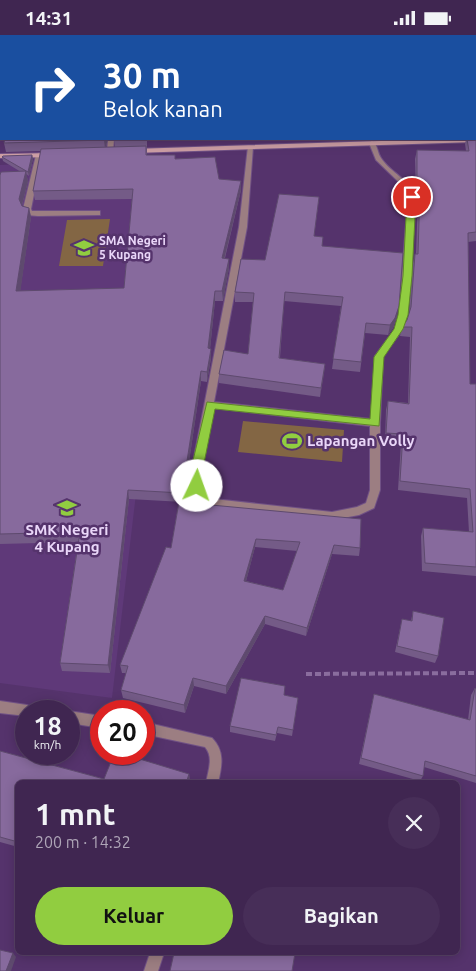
<!DOCTYPE html>
<html lang="id">
<meta charset="utf-8">
<style>
body{margin:0;font-family:Ubuntu,sans-serif;background:#472e58;color:#f1f3f6;height:100vh;display:flex;flex-direction:column;font-size:19px;white-space:nowrap}
*{box-sizing:border-box;margin:0}
p{font-size:16px;color:#aea5b7}
.icon{flex:none;width:28px;height:28px;fill:none;stroke:currentColor;stroke-width:2;stroke-linecap:round;stroke-linejoin:round}
.map{position:relative;flex:1;overflow:hidden}
.panel{position:absolute;left:15px;top:745px;width:445px;height:175px;display:flex;flex-direction:column;background:#402651;border-radius:8px;box-shadow:0 2px 12px #0003,0 0 0 1px #594368}
.panel>*{flex:none}
.guide{position:absolute;left:0px;top:0px;width:476px;height:105px;box-shadow:0 2px 12px #0003,0 0 0 1px #594368;background:#1a4fa0;color:#fff;overflow:hidden}
.speed{position:absolute;left:15px;top:665px;display:flex;gap:10px;font-size:25px;font-weight:700;text-align:center}
.speed>*{display:grid;place-content:center;width:65px;height:65px;border-radius:50%;background:#402651;box-shadow:0 2px 12px #0003,0 0 0 1px #594368;line-height:1}
.speed small{font-size:12px;font-weight:400}
.speed .limit{border:8px solid #d22;background:#fff;color:#111}
.pin{position:absolute;display:grid;place-items:center;width:42px;height:42px;color:#fff;margin:-21px;border:2px solid #fff;border-radius:50%;box-shadow:0 1px 5px #0007}
.me{position:absolute;width:55px;margin:-28px;rotate:3deg;stroke-linejoin:round;filter:drop-shadow(0 0 4px #0008)}
.turn{display:flex;align-items:center;gap:18px;height:105px;padding:0 20px;font-size:22px}
.turn .icon{width:65px;height:65px;stroke-width:2.5}
.turn b{display:block;font-size:35px;line-height:42px}
.round{display:grid;place-items:center;flex:none;width:52px;height:52px;border-radius:26px;background:#472e58}
.head{display:flex;align-items:center;justify-content:space-between;height:85px;padding:0 20px}
h1{font-size:30px;font-weight:700;line-height:38px}
.cta{display:flex;gap:10px;margin-top:auto;padding:10px 20px}
.cta a{flex:1;height:58px;border-radius:30px;background:#91cd40;color:#111;font-size:20px;font-weight:700;line-height:58px;text-align:center}
.cta a+a{background:#472e58;color:#f1f3f6}
.status{display:flex;justify-content:space-between;align-items:center;height:35px;padding:0 25px;background:#402651;direction:ltr}
.status svg{height:14px;fill:currentColor}
.map>svg:first-child{display:block}
</style>
<div class="status"><b>14:31</b><svg viewBox="0 0 49 12"><path d="M0 12V9h3v3zM5 12V6h3v6zM10 12V3h3v9zM15 12V0h3v12zM26 1h20v11H26zM47 4h2v5h-2z"/></svg></div>
<div class="map">
<svg width="476" height="936" viewBox="0 0 476 936">
<rect width="100%" height="100%" fill="#55336c"/>
<path fill="#5f3979" d="M183,123L155,297L112,663L0,648V130Z"/>
<path fill="#836644" d="M110,184L103,231H59L67,185Z
M243,386L344,395L342,427L238,417Z"/>
<g fill="none" stroke-linecap="round" stroke-linejoin="round">
<defs>
<path id="service" d="M372,106C378,110 377,117 381,123C391,138 409,144 416,162L407,281L403,294L383,321L380,388V455L374,473L359,480L332,485L208,471C196,462 192,452 191,438L239,192L248,111L253,112L247,192L214,367L371,384L375,321L395,294L399,281L408,162L406,154L376,125L369,108ZM213,373L370,391V455L366,468L357,472L332,477L214,464L204,455L201,438Z
M39,118L42,120L31,174L32,176H100V180L38,181L26,180L23,174L36,120Z"/>
<path id="minor" d="M108,104H114L113,117L110,119L107,117Z
M0,666L27,670L31,672L33,676H26V681L0,678Z
M69,676L101,681V693L69,688Z
M144,687L212,703C225,716 222,731 218,748H206C208,736 214,722 205,712L144,699Z
M150,918H164L158,936H144Z"/>
<path id="secondary" d="M476,103V107L133,118L130,116L133,114Z
M0,119L54,118L57,120L54,122L0,123Z"/>
</defs>
<use href="#service" stroke="#705185" stroke-width="2"/>
<use href="#minor" stroke="#705185" stroke-width="2"/>
<use href="#secondary" stroke="#705185" stroke-width="2"/>
<path stroke="#8a6d9e" stroke-width="4" stroke-dasharray="6 3" stroke-linecap="butt" d="M306,639L476,638"/>
<use href="#service" fill="#9c7e82" fill-rule="evenodd"/>
<use href="#minor" fill="#9c7e82" fill-rule="evenodd"/>
<use href="#secondary" fill="#cc9ea4" fill-rule="evenodd"/>
</g>
<path fill="#745b87" fill-rule="evenodd" d="M234,0H377L378,1H236Z
M379,0H476V17H475V1H379Z
M475,54H476V206L468,207L470,349H476V541L422,536L421,501L423,493L469,497L467,463L398,455L401,408L385,407L386,375L388,366L408,368L410,302L400,301L402,292L407,285L409,277L413,228L415,219H416L418,162L416,157L415,124L417,115L466,116L465,109L466,104H475Z
M108,104L106,112H115L114,104H147V120L176,124L241,155L225,223L229,233L223,266H215L210,314H211V323L207,347L201,346L183,467L129,464L110,638L62,636L60,628L78,507L0,509V140L21,137L3,126L2,122L32,120L33,124L29,141L26,139L28,146L22,171L29,173L31,182L20,256L124,253L132,164L35,165L33,156L41,116L6,117L4,108Z
M319,162L314,201L322,211L397,281L393,293L388,300L365,298L360,337L332,334L341,271L284,266L280,323L325,329L320,362L219,348V339L248,319L253,267H235V257L265,225Z
M179,467L360,513L359,521L332,519L306,601L265,589L226,659L194,651L185,678L123,663L121,655L126,638H122L120,630L171,513ZM255,512L297,516L283,555L246,546Z
M413,576L438,621L435,628L395,617L402,584L411,586Z
M475,653L476,654V748L424,732L423,741L420,746L359,729L374,659L468,685L471,660Z
M284,660L298,663L292,701L277,698L275,706L230,697V691Z
M0,716L104,744L189,739L190,746V748H18V812L0,807Z"/>
<path fill="#5e4a6e" d="M0,83H1V92L0,93Z
M105,104H108L105,114L104,105Z
M32,120L33,124L29,141L28,137Z
M26,136L28,146L21,174L19,164Z
M241,146V155L222,233V223Z
M29,173L31,182L19,266L16,256Z
M229,224V233L223,266L222,256Z
M215,256V266L209,323L208,313Z
M399,271L397,281L393,293L388,300L390,290Z
M211,314V323L207,347V337Z
M325,329L324,339L320,362L321,353Z
M201,336V346L183,467L182,458Z
M128,455L129,464L110,638L108,630Z
M256,504L255,512L244,554V546Z
M334,510L332,519L306,601L307,593Z
M265,581V589L226,659V651Z
M193,643L194,651L185,678L184,670Z
M189,739L190,746V748H186Z
M13,918L16,922L11,936H6Z"/>
<path fill="#876a9d" stroke="#5e4a6e" fill-rule="evenodd" d="M245,0H377L378,1H247Z
M380,0H476V9H475V1H380Z
M0,5H1V83H0Z
M475,54H476V94H475Z
M475,100H476V197L468,198L470,349H476V532L425,528L423,493L473,497L470,454L400,446L403,399L386,398L388,366L409,369L412,292H402L407,285L411,272L415,219H418L420,153L417,148V115L469,116L467,104H475Z
M5,104H105L104,105L4,108Z
M146,111V120H175V124L215,122L219,144L241,146L222,223L229,224L222,256H215L208,313L211,314L207,337L201,336L182,458L128,455L108,630L60,628L80,497L0,499V140L1,137L26,136L19,164L22,171L29,173L16,256L124,253L133,154L33,156L41,114Z
M32,120L28,137L2,122L3,121Z
M279,159L319,162L314,201L323,202L322,211L403,218L399,271L395,283L390,290L366,288L361,327L333,324L343,262L285,257L279,323L325,329L321,353L219,339L224,315L248,319L254,258L235,257L241,224L265,225Z
M179,467L361,484L360,513L334,510L307,593L265,581L226,651L193,643L184,670L121,655L128,631L120,630L166,512L171,513ZM256,504L300,507L283,555L244,546Z
M413,576L444,583L438,621L397,611L402,584L412,586Z
M241,643L285,651L284,660L298,663L293,695L278,692L276,700L230,691Z
M475,653L476,654V741L425,726L423,741L361,723L374,659L470,685Z
M0,716L104,744L114,719H123L189,739L186,748H18V807L0,802Z
M0,915L13,918L6,936H0Z
M174,918H295L292,936H170Z"/>
<path fill="#91cd40" stroke="#5e852a" d="M412,159L416,162L412,241L408,280L403,294L384,322L379,391L215,374L202,438L203,451L201,454H193L190,438L207,367L370,384L374,322L394,294L398,280L403,241L407,162Z"/>
<defs>
<symbol id="school-bare" viewBox="-9 -9 18 18"><path d="M0-5L7-2L0 1L-7-2ZM-4 1L0 2.5L4 1V4Q0 6-4 4Z" fill="#91cd40" stroke="#55336c" stroke-width="2.5" paint-order="stroke"/></symbol>
<symbol id="stadium-bare" viewBox="-9 -9 18 18"><path d="M0-5a6.5 5 0 1 0 0 10a6.5 5 0 1 0 0-10ZM-3.5-1.8h7v3.6h-7Z" fill="#91cd40" stroke="#55336c" stroke-width="2.5" paint-order="stroke"/></symbol>
</defs>
<g fill-rule="evenodd">
<use href="#school-bare" x="70" y="199" width="28" height="28"/>
<use href="#stadium-bare" x="278" y="392" width="28" height="28"/>
<use href="#school-bare" x="53" y="459" width="28" height="28"/>
</g>
<g text-anchor="middle" stroke-width="5" stroke-linejoin="round" paint-order="stroke">
<g font-size="12" font-weight="bold" fill="#ead7f9" stroke="#55336c" text-anchor="start">
<text x="99" y="210">SMA Negeri<tspan x="99" dy="14">5 Kupang</tspan></text>
</g>
<g font-size="15" font-weight="bold" fill="#ead7f9" stroke="#55336c" text-anchor="start">
<text x="307" y="411">Lapangan Volly</text>
<text x="67" y="500" text-anchor="middle">SMK Negeri<tspan x="67" dy="17">4 Kupang</tspan></text>
</g>
</g>
</svg>
<div class="speed"><div>18<small>km/h</small></div><div class="limit">20</div></div>
<div class="pin" style="left:412px;top:162px;background:#d93025"><svg class="icon" aria-label="arrive" viewBox="0 0 24 24"><path d="M6 21V4h12l-3 4 3 4H6"/></svg></div>
<svg class="me" style="left:197px;top:451px" viewBox="-20 -20 40 40"><circle r="19" fill="#fff"/><path d="M0-13L10 11 0 6-10 11z" fill="#91cd40"/></svg>
<div class="guide">
<div class="turn"><svg class="icon" aria-label="right" viewBox="0 0 24 24"><path d="M7 20v-9h11M14 6l5 5-5 5"/></svg><div><b>30 m</b>Belok kanan</div></div>
</div>
<section class="panel">
<div class="head"><div><h1>1 mnt</h1><p>200 m · 14:32</p></div><a class="round"><svg class="icon" aria-label="close" viewBox="0 0 24 24"><path d="M6 6l12 12M18 6L6 18"/></svg></a></div>
<div class="cta"><a>Keluar</a><a>Bagikan</a></div>
</section>
</div>
